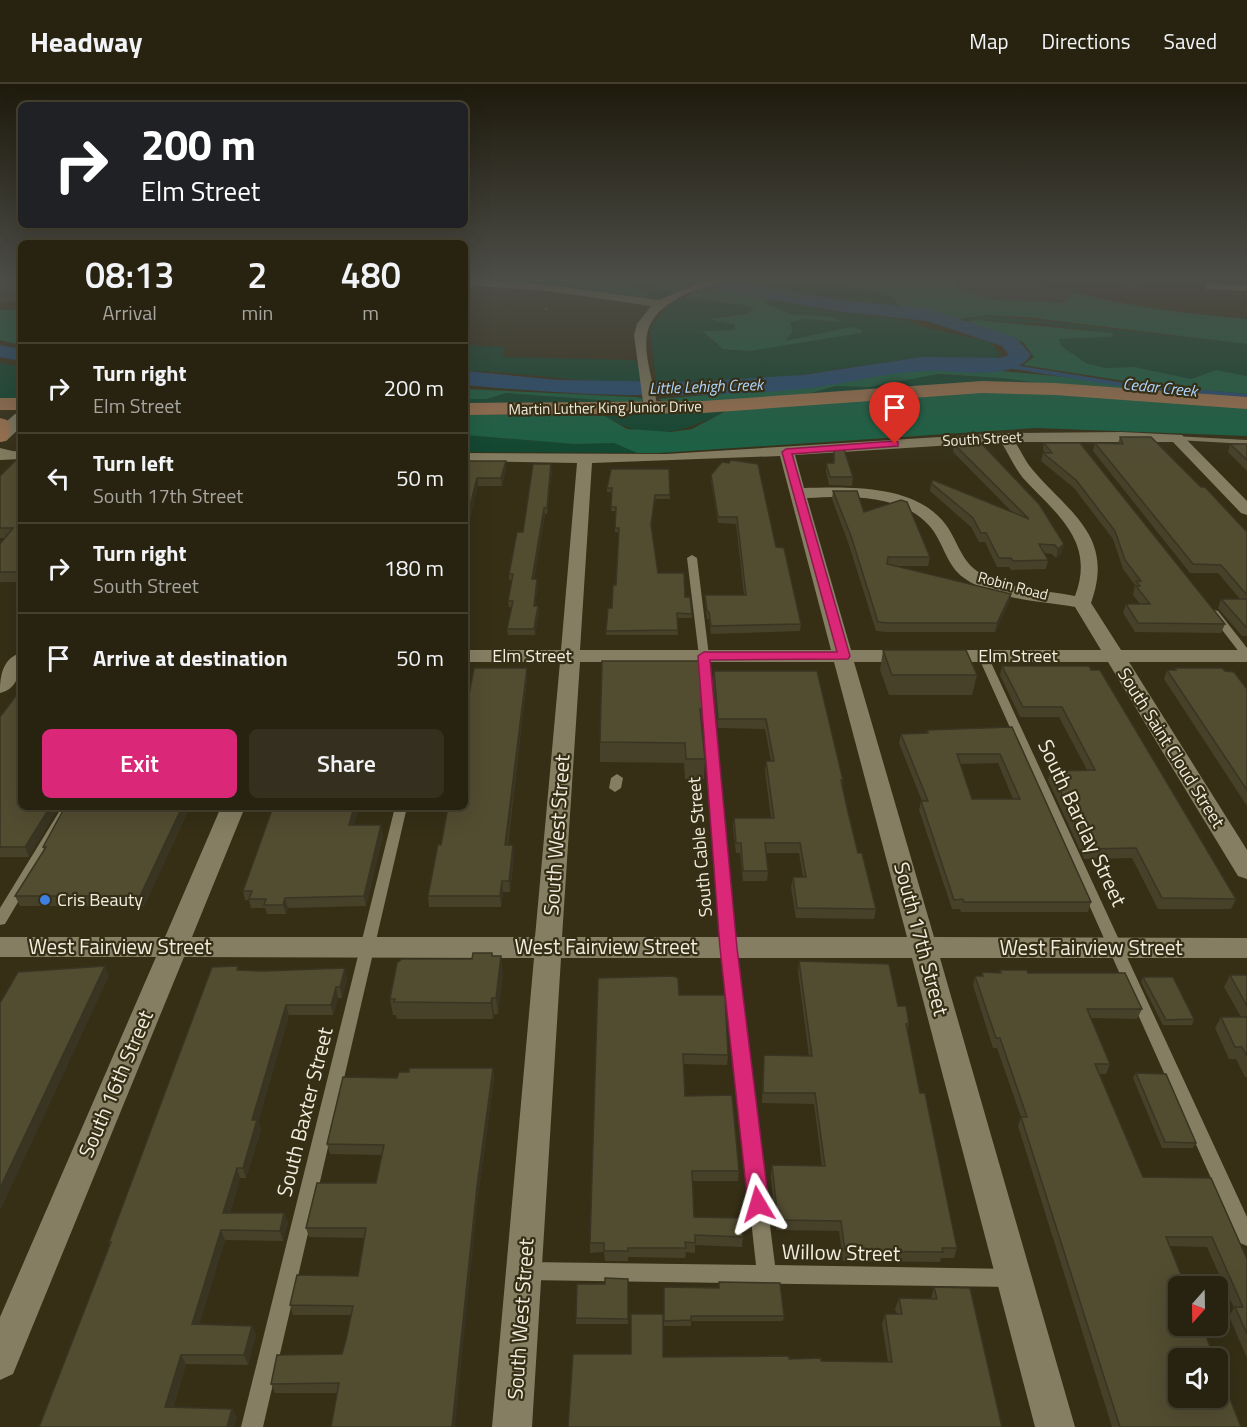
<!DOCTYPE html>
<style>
body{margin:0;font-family:"Titillium Web",sans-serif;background:#342f1e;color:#f1f3f6;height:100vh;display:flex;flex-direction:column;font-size:22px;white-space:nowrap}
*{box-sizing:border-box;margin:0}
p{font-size:20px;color:#a5a49f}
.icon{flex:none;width:33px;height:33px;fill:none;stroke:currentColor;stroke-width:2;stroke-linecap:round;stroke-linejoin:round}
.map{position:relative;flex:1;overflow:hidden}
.sheet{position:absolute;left:18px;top:156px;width:450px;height:570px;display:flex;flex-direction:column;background:#282310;border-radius:9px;box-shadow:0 6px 24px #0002,0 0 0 2px #444030}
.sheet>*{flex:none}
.guide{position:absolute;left:18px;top:18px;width:450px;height:126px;border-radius:9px;box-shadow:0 6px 24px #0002,0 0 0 2px #444030;background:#202124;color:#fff;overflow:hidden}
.needle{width:39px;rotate:200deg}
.buttons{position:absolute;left:1168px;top:1192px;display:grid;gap:12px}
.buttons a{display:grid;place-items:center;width:60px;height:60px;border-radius:9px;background:#282310;box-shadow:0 6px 24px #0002,0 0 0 2px #444030;font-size:30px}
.pin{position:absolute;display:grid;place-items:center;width:51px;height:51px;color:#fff;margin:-62px -26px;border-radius:50% 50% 50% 0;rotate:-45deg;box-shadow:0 0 6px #0007}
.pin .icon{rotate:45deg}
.me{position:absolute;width:66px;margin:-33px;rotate:353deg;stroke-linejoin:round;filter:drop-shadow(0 0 4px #0008)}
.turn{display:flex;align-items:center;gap:21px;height:126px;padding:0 24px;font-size:27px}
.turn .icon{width:78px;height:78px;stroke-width:2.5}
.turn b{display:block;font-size:42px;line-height:51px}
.eta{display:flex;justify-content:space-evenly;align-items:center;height:102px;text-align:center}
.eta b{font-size:36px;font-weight:600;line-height:42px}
.button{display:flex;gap:12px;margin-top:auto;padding:12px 24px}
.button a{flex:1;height:69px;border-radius:9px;background:#db2777;color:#fff;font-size:24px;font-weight:600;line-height:69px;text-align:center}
.button a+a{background:#342f1e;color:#f1f3f6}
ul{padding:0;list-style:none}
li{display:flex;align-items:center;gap:18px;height:90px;padding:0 24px;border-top:2px solid #444030}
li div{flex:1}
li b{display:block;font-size:22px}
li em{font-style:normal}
header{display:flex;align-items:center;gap:36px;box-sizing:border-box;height:84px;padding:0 30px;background:#282310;border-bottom:2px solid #444030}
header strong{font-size:28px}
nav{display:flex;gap:33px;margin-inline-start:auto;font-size:21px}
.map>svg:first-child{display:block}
</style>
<header>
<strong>Headway</strong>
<nav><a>Map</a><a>Directions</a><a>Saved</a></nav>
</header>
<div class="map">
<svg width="1247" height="1343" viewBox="0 0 1247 1343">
<rect width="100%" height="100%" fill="#362f16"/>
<path fill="#3d3241" d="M976,193H1002L1072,208L1064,219L1005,216L959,205L954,201L953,196L965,197Z"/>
<path fill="#0e4730" d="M465,193H712L655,216L465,196Z
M775,193C806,193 881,199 901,224L740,200L747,197Z
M684,214L744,221L756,225C742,232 726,230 711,235L735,241V246L703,247L716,261L749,267L851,243L783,258L790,238L805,235L841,238L832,233L790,230L763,219L773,215L830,227L907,236L920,242L990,258L1001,271L992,276L915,274L770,295L677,300L656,298L650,243L672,218Z
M987,231L1247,260V292L1216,286L1191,295L1135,283L1105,284L1086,279L1061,262L1059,255L1112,253L1113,249L1041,240L955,235Z
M465,261L505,263L502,272L505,273L633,276L639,279L642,297C582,301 525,287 465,287Z
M0,279L21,283V315H0Z
M927,290L1001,294L1052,301L1247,315L668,319L811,309L836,302L869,303Z
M506,309L639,319L465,321V315H487Z
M728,326C683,349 650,360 605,332Z
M465,351L575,360L614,359L637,369H659L465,368Z"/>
<path fill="#186345" d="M465,193H590L646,207L649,210L646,213L560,201Z
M622,193H645L687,203L672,209Z
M786,193H935L953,196L959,205L993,215L1064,219L1072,208C1130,223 1187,230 1247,235V260L1025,233L987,231L955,235L901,224L893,214L866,205Z
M700,205L721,206L773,215L764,219L790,230L832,233L843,238L805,235L790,238L793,248L785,257L851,243L862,246L861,249L749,267L723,265L702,247L735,246V241L709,235L746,230L755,225L744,221L684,214Z
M0,226H21V261L0,256Z
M976,236L1113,249L1112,253L1059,255L1061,262L1086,279L1105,284L1135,283L1191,295L1216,286L1247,292V310L1156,302L1023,281L1034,273L1023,258L958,238Z
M950,284C1050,288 1148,305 1247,313L1052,301L1001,294L938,290L869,303L836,302L811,309L748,316L668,319L658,315L796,304L897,288Z
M465,305L636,313L645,315L639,319L506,309L487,315H465Z
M974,308H1025L1247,323V352L1036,344L659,369H637L614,359L575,360L465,351V330L605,332L627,345L671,348L692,345L728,326Z"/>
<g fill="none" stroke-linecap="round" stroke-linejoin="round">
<path stroke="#234e79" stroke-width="4" d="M1002,281L1125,301L1247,312"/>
<path fill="#234e79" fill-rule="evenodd" d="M669,193H711L835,215L930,225L1016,254L1031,271C1012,299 953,285 923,287C882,289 842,301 801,305C689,316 577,312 465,301V287L558,296L690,298L802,291L922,273L1000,274L1009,271L1002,262L927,237L835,227L678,198Z
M0,261L21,265V277L0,273Z"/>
<path stroke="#77715c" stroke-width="2" stroke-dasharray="2 2" stroke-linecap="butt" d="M602,193L619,198
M546,226L547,223"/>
<path fill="#867e62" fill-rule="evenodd" d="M472,198L477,199L465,209V204Z
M1174,352L1247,356V360L1177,356L1173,354Z
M0,364L21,369V373L0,368Z
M692,471L697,474L709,572L735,864L775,1181L1012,1185L1019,1187L1022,1194L1019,1201L1012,1203L526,1196L519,1194L517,1187L519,1180L526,1178L756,1181L721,864L699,572L687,474Z
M1214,526L1218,527L1247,564V574L1243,573L1209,529Z
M983,569L988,572L1247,1133V1162L1240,1159L978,572Z
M617,690L623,694L621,704L615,708L609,704L611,694Z
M62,723H74L5,840L0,841V824Z
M395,723H407L263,1343H241Z"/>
<path fill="#867e62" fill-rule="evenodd" d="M730,193C719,201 703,203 691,208C626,236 648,269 658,325L651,329L644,325L634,251L637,240L651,222L548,207L465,201V195L548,201L659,216L710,194Z
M945,193H965L960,196Z
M1209,200L1247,201V207L1205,205V201Z
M1122,348L1182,351L1247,417V431L1241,429L1173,358H1015C1021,367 1025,377 1032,385C1070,430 1115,452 1091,519L1121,566H1247V578H1129L1247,766V795L1238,792L1108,578H854L934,853L1247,854V874H940L1075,1343H1035L912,874H561L532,1343H492L534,874L184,873L13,1290L0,1296V1233L156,873H0V853H165L221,723H245L192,853H535L560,578H465V566H561L577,379L465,377V369L666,370L1004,349ZM1001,358C1009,370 1014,383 1023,394C1056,430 1096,457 1075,512C1044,506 1005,506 977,487C961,476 957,456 946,441C916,400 850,403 804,404L795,371ZM780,372L831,566H580L592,379ZM807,414C847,412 904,409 932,445C944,461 947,482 964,494C995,516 1040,517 1075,523L1101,566H851ZM580,578H834L907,853H562Z
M21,367V375L0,376V368Z
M21,569C21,585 19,605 0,609C0,593 2,574 21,569Z"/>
<path fill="#867e62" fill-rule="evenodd" d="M21,329V343L6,357L0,358V343L15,330Z"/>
<path fill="#a17651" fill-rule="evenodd" d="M982,297L1055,299L1247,313V325L1055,311L982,309L703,329L465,331V319L703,317Z
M0,314H21V326H0Z
M0,334L7,336C11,342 11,350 7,356L0,358Z"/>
</g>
<path fill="#47412a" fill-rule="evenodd" d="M0,193H21V217L0,218Z
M1119,193H1162L1132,204Z
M1226,193H1247V199Z
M1120,353L1247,448V552H1242L1218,524L1221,515H1240L1218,489H1190L1093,367L1095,359L1118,360Z
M1044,359L1225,540L1221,549L1135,548L1123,529L1126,520H1140L1133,511L1135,501L1123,485L1113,455L1074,404L1041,377L1043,369H1045L1043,366Z
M954,360L1062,469L1056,474L1052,470L1045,469L1048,476L1046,485L1011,486L1009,483H997L985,458H979L971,443L930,407L931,399L1012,428L953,368Z
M1230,360H1247V387L1228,368Z
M834,363L853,393L852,402L829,401L826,387V379H833Z
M21,376V498H0V460L5,454H0V392Z
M465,377H506V385L502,402H478L465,454Z
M552,385L547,430H545L534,495H537L538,501L535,522H538L539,528L535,551H508L507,545L512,523H509L508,517L512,496H509V490L523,448Z
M669,385L670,415H655L651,443L658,489L685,513L692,530V534H677L678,551H606L608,524H612L616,501L619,448H615V427H611L612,408H607V404Z
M711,391L776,463L801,540L800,547L711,550L709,535H707L705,518V511H744L736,440L718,439L711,397Z
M833,407L930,473L928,482H894L1011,510L1009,519L995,548H887L876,547L849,461L832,415Z
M883,566L977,591L972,611H889L880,586Z
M700,577L703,625L702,644L705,675L704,695H685L684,679L600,678V658Z
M1002,582H1089L1236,815L1231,825H1158L1132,774L1084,775L1048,696L1051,687L1087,686L1059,633H1020L1000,591Z
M1174,584L1225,587L1247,605V722L1164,595L1167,586H1174Z
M714,587L843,696L842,702L848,728L858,769L876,825L874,835L796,834L791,803L793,793H803L799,769H766L768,787L767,797H743L740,769H736L733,743L734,734H771L765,687L766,677H771L765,645L718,644L713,596Z
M527,594L508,761L514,771L510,808H503L501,823H429L428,812L441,761Z
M0,633L29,773H0Z
M1012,643L1091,818L1088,828H961L960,825H952L919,726L921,717H922L899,659L901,650L926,649L927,646ZM998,679L1013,715H972L960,680Z
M190,723L144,822H20L15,812L44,766L43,763Z
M359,723L354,741L383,751L366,822L288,824L286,830H267L265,824H251L249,816H245L243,807Z
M492,872L503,889L498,930H494L493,935H397L396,931H393L390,915L472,875Z
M799,877L898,922L909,939L907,948L920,1009L957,1164L954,1174H941L940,1178L843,1177L839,1147L776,1146L771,1092L772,1081L822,1082L814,1020L762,1019L763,982L764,971L809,972L798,888Z
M240,886L347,894L342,914H338L333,931H289L258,1038L261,1046L246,1094H240L230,1129H284L288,1139L283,1157L225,1156L199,1240L252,1242L256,1251L248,1281L186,1280L173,1324L232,1325L237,1334L39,1343L110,1161L109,1158Z
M1000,886L1028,889L1142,925L1137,935L1091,934L1110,980L1106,990H1099L1143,1093L1247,1175V1274L1229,1232L1234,1224L1207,1163L1170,1162L1241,1343H1112L1018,1042L1021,1033L997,964H993L973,901L975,892H981L982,888L1000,889Z
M1230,891H1247V993H1245L1236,975H1229L1215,944L1221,933H1241L1224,903Z
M1143,893L1194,935L1192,941H1163L1141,898Z
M679,911L728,971L727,981L683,980L685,1012L739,1087L738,1097H693L694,1133L743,1153L742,1163L695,1161V1169L686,1168L685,1174L628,1173V1177H605L604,1168L590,1169V1159Z
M493,984L494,994L478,1112L338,1309H275L271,1300L342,1270L346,1256L351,1231H293L290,1221L358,1192L365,1154L309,1153L306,1144L376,1099L382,1071L330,1070L327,1060L397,994Z
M1136,989L1196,1059L1193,1064H1162L1133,994Z
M628,1195V1240H576V1234L605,1200Z
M719,1198L784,1232L783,1237H691V1242H664V1203L718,1204Z
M934,1203L1002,1343L663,1273L789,1275L821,1277L888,1278L882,1240L885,1230H897L895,1225L899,1214L931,1215Z"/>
<path fill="#393522" d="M1146,193H1162L1132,204L1134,198Z
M506,377V385L502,402L501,394Z
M551,380L552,385L547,430V424Z
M477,394L478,402L465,454V442Z
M544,424L545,430L533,501L532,495Z
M1064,460L1062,469L1056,474L1058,465Z
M537,495L538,501L534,528V522Z
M1011,510L1009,519L995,548L997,539Z
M538,522L539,528L535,551L534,545Z
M527,584V594L506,771L505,761Z
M50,723H59L29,773L25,763Z
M182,723H190L144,822L140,812Z
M354,723H359L351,751L349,741Z
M381,741L383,751L366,822L364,812Z
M513,761L514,771L510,808L509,797Z
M502,797L503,808L501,823L500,812Z
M285,814L288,824L286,830L283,821Z
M501,872L503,889L498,930L496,914Z
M105,882L109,892L0,1127V1104Z
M345,884L347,894L342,914L340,903Z
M336,903L338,914L333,931L331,921Z
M492,914L494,930L493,935L491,919Z
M286,921L289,931L258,1038L261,1046L246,1094L243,1084L252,1036Z
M493,984L494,994L478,1112L455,1343H452L477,1102Z
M237,1084L240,1094L227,1138L223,1129Z
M284,1129L288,1139L283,1157L280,1147Z
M221,1146L225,1156L197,1249L192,1240Z
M252,1242L256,1251L248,1281L244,1271Z
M181,1271L186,1280L170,1332L165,1323Z
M232,1325L237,1334L234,1343H227Z"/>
<path fill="#524c31" stroke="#393522" stroke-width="1.5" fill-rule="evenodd" d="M0,193H21V207L0,208Z
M1128,193H1146L1134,198Z
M1120,353H1151L1201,403H1205L1247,448V511L1221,481L1193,480L1095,359L1123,360Z
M980,358L1039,420L1064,460L1058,465L1055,461L1039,460L1048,476L1013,477L1011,474H999L986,449H981L973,434L931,399L933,396L1029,435L954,360Z
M1044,359H1080L1225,540L1138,539L1126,520H1150L1136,502H1140L1136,497H1141L1125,476L1115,447L1076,396L1043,369H1052Z
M1230,360H1247V376Z
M843,362L853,393H830L826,379H834V363Z
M16,376H21V488H0V460L13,444H0V392Z
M731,376L758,380L776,463L784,464L801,540L711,542L709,528L707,527L705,511H746L737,433H718L711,391L722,378L729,379Z
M465,377H506L501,394H477L465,442Z
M533,380H551L547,424H544L532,495H537L534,522H538L534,545H507L513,517H508L513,490H509L517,448H523Z
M611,385H669L670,411H655L651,441L658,489H684L685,513H690L692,530L677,529L678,546L606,547L608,524H612L613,501H616L619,444H615L616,423H611L612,404H607Z
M833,407H857L864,428L901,416L907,418L930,473H888L887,480L1011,510L997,539H889L878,538L851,452Z
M1221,515H1247V543H1246Z
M883,566H966L977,591H892Z
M602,577H700L703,625H700L705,675H686L685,659L600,658Z
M1002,582H1089L1091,586H1100L1236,815L1162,814L1136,764L1088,765L1051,687L1095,686L1062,623H1023Z
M474,584H527L505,761H513L509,797H502L500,812H428L438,760L441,761L448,723H465V632Z
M1174,584H1222L1225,587L1234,588L1247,605V706L1167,586H1176Z
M714,587H817L843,696H841L848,728L858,769H862L876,825L797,824L793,793H806L800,759H765L768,787H743L741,759H736L734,734H774L766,677H774L766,635H718Z
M21,605V697L20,699H21V723H50L25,763H0V633Z
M1012,643L1091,818H964L963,815L954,816L921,717H928L901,650L928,649L927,646ZM957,670H1000L1020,715H972Z
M65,723H182L140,812H15L46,763H43Z
M273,723H354L349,741H381L364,812L285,814L283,821H264L266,815H249L252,807H243Z
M473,869H492V872H501L496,914H492L491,919L394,918L395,915H390L397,879L402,875H472Z
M799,877L889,880L898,922H906L909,939L906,940L920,1009H925L957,1164H942L943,1168L845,1167L841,1137L778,1136L772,1081L825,1082L815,1009H763L764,971L812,972Z
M105,882L0,1104V919L18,888Z
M238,882L237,886L263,887L345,884L340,903H336L331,921H286L252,1036H257L243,1084H237L223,1129H284L280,1147L221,1146L192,1240L252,1242L244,1271H181L165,1323L232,1325L227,1343H39L111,1158H109L212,883Z
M1000,886H1027L1028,889H1125L1142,925H1087L1110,980H1095L1143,1093L1211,1094L1247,1175V1250L1235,1223H1243L1212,1153H1166L1186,1203H1179V1242H1202L1215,1275H1179V1314H1218V1284L1241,1343H1120L1021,1033H1027L1000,954H996L975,892H983L982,888L1001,889Z
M1230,891H1247V922Z
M673,892L678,894L679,911H725L728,971L683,970L685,1012L732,1011L739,1087H692L694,1133L742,1134L743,1153L695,1151V1159L685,1158L686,1164H628V1167H604V1159H590L598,894Z
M1143,893H1173L1194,935L1166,936Z
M1221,933H1247V972L1242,963H1235Z
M409,984H493L477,1102L452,1343H331L339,1299L271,1300L277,1271L342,1270L346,1256L353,1222L290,1221L297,1191L358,1192L366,1144H306L317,1099H376L384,1061L327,1060L343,993L397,994L399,988H409Z
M1136,989L1166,990L1196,1059L1165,1058Z
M605,1194L628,1195V1235L576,1234L577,1200H605Z
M719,1198L780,1199L784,1232H691V1236L664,1237V1203L719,1204Z
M934,1203L970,1204L1002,1343H568L573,1270H631V1230H663V1273L789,1272V1275L821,1274V1277L892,1278L885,1230H902L899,1214L937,1215Z"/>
<linearGradient id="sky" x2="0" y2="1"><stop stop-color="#1e1a0c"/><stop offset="0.51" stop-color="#4c4d47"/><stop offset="1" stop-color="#4c4d47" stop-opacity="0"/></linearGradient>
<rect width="1247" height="381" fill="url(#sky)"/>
<path fill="#db2777" stroke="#8e194d" stroke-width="1.5" d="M895,357L898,358V362L792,370L850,572L848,575L710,576L737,864L769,1120L766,1127L758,1130L751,1127L748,1120L720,864L698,572L704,568H837L782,368L786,365Z"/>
<circle fill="#3f7fe0" stroke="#362f16" stroke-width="2" cx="45" cy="816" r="6"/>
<g text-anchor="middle" stroke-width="4.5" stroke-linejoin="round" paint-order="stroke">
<g font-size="15" fill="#f1edde" stroke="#362f16">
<text transform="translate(605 324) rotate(-1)" y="5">Martin Luther King Junior Drive</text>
<text transform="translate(982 355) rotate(-3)" y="5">South Street</text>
<text transform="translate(1013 502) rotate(15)" y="5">Robin Road</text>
</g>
<g font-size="16" font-style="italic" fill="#afd5fe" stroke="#362f16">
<text transform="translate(706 302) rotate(-2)" y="6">Little Lehigh Creek</text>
<text transform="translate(1160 303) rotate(6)" y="6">Cedar Creek</text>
</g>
<g font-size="18" fill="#f1edde" stroke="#362f16">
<text x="532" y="578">Elm Street</text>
<text x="1018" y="578">Elm Street</text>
<text transform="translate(1171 664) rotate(58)" y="6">South Saint Cloud Street</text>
<text transform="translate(700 763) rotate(-95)" y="6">South Cable Street</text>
</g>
<g font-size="18" fill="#f1edde" stroke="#362f16" text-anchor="start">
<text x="57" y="822">Cris Beauty</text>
</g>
<g font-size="21" fill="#f1edde" stroke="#362f16">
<text transform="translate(1082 739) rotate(65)" y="7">South Barclay Street</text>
<text transform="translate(557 751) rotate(-86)" y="7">South West Street</text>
<text transform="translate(921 855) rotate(75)" y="7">South 17th Street</text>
<text x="120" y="870">West Fairview Street</text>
<text x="606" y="870">West Fairview Street</text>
<text x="1091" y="871">West Fairview Street</text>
<text transform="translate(116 1000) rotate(-67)" y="7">South 16th Street</text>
<text transform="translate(305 1028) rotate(-76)" y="7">South Baxter Street</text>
<text transform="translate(841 1169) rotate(1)" y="7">Willow Street</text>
<text transform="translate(521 1235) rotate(-86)" y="7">South West Street</text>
</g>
</g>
</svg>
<div class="buttons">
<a><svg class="needle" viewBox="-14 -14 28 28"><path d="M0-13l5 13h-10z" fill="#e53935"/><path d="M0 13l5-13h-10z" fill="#a5a49f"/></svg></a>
<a><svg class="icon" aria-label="sound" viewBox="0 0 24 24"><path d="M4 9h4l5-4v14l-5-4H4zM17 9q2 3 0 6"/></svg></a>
</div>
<div class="pin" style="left:895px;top:360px;background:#d93025"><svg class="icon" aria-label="arrive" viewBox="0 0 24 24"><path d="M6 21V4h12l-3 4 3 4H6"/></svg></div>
<svg class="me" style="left:758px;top:1120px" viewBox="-20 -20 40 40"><path d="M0-17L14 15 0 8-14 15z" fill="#db2777" stroke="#fff" stroke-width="4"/></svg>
<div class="guide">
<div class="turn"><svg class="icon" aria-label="right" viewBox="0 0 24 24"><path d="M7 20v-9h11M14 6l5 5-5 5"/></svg><div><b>200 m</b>Elm Street</div></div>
</div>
<section class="sheet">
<div class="eta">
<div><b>08:13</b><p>Arrival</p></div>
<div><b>2</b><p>min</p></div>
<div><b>480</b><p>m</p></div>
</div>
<ul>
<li><svg class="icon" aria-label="right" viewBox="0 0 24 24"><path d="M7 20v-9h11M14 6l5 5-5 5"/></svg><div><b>Turn right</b><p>Elm Street</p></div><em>200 m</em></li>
<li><svg class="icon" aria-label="left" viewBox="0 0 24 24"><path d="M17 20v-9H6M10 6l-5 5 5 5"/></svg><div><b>Turn left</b><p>South 17th Street</p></div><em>50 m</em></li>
<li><svg class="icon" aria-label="right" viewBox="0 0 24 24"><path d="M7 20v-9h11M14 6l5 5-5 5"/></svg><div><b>Turn right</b><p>South Street</p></div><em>180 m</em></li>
<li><svg class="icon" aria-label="arrive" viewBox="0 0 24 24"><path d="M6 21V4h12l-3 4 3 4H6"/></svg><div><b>Arrive at destination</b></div><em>50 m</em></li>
</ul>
<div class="button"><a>Exit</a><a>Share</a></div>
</section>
</div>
